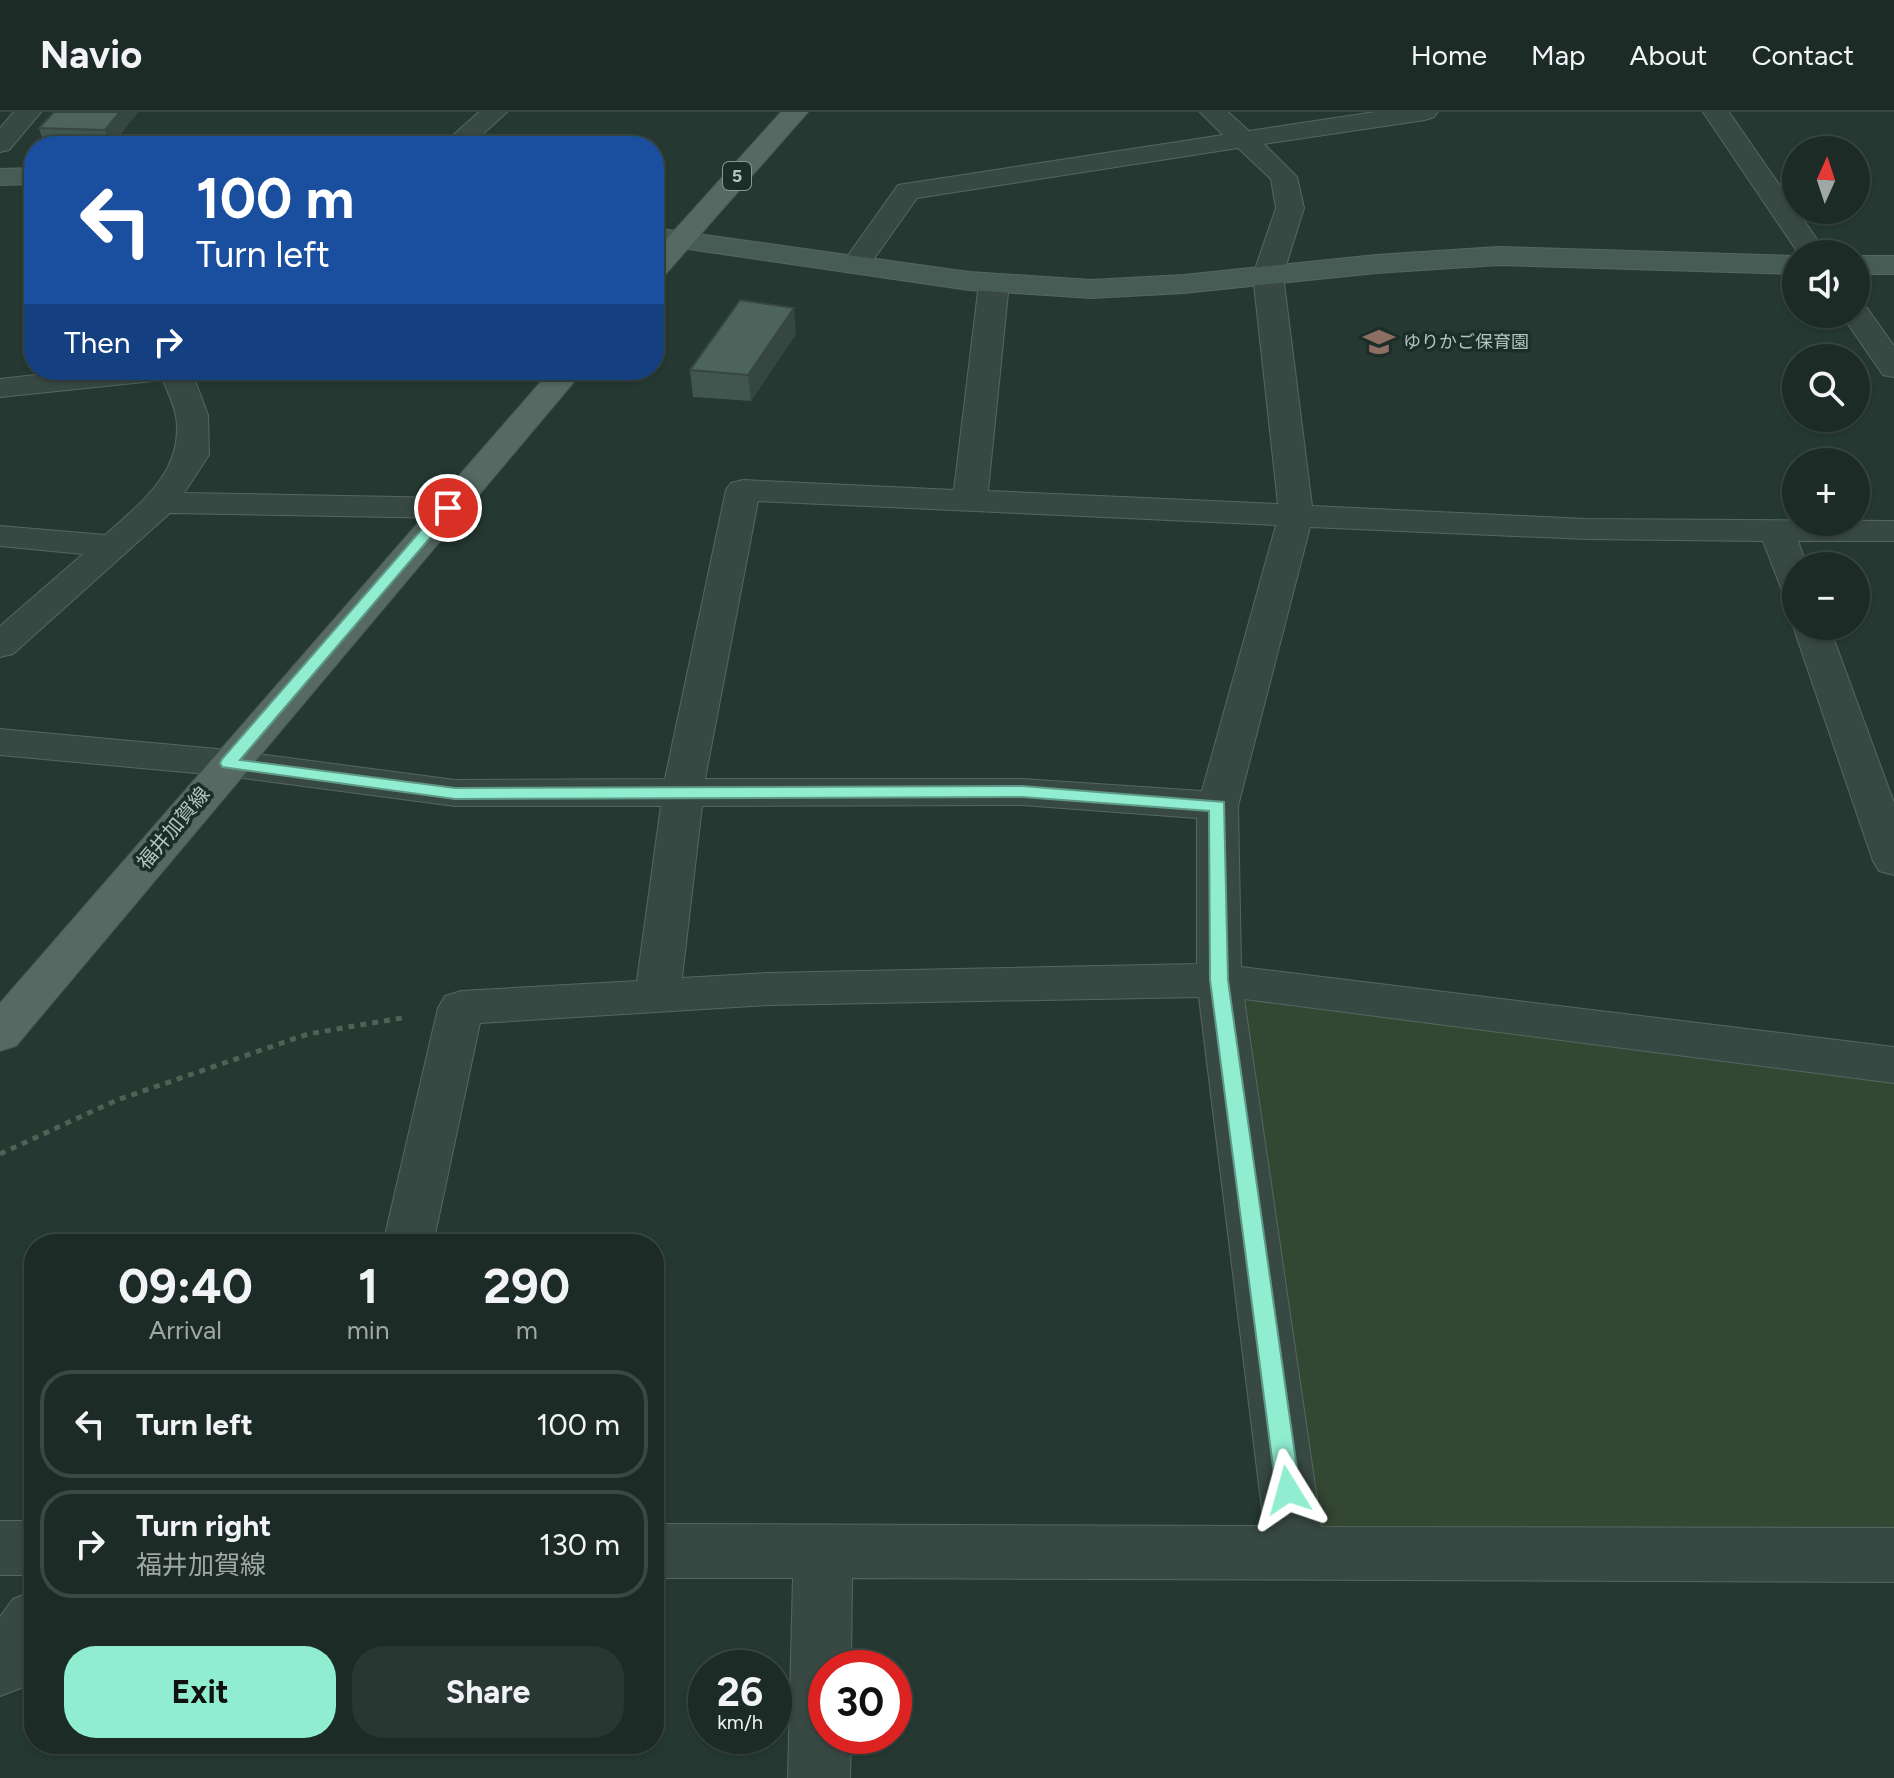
<!DOCTYPE html>
<meta charset="utf-8">
<style>
body{margin:0;font-family:Figtree,"Noto Sans JP",sans-serif;background:#293732;color:#f1f3f6;height:100vh;display:flex;flex-direction:column;font-size:30px;white-space:nowrap}
*{box-sizing:border-box;margin:0}
p{font-size:26px;color:#a0a7a7}
.icon{flex:none;width:44px;height:44px;fill:none;stroke:currentColor;stroke-width:2;stroke-linecap:round;stroke-linejoin:round}
.map{position:relative;flex:1;overflow:hidden}
.panel{position:absolute;left:24px;top:1122px;width:640px;height:520px;display:flex;flex-direction:column;background:#1c2b26;border-radius:32px;box-shadow:0 2px 6px #0004,0 0 0 2px #3a4743}
.panel>*{flex:none}
.banner{position:absolute;left:24px;top:24px;width:640px;height:244px;border-radius:32px;box-shadow:0 2px 6px #0004,0 0 0 2px #3a4743;background:#1a4fa0;color:#fff;overflow:hidden}
.needle{width:52px;rotate:3deg}
.buttons{position:absolute;left:1782px;top:24px;display:grid;gap:16px}
.buttons a{display:grid;place-items:center;width:88px;height:88px;border-radius:50%;background:#1c2b26;box-shadow:0 2px 6px #0004,0 0 0 2px #3a4743;font-size:40px}
.speed{position:absolute;left:688px;top:1538px;display:flex;gap:16px;font-size:40px;font-weight:700;text-align:center}
.speed>*{display:grid;place-content:center;width:104px;height:104px;border-radius:50%;background:#1c2b26;box-shadow:0 2px 6px #0004,0 0 0 2px #3a4743;line-height:1}
.speed small{font-size:20px;font-weight:400}
.speed .limit{border:12px solid #d22;background:#fff;color:#111}
.pin{position:absolute;display:grid;place-items:center;width:68px;height:68px;color:#fff;margin:-34px;border:4px solid #fff;border-radius:50%;box-shadow:0 2px 8px #0007}
.me{position:absolute;width:88px;margin:-44px;rotate:352deg;stroke-linejoin:round;filter:drop-shadow(0 0 6px #0008)}
.turn{display:flex;align-items:center;gap:28px;height:168px;padding:0 40px;font-size:36px}
.turn .icon{width:104px;height:104px;stroke-width:2.5}
.turn b{display:block;font-size:56px;line-height:68px}
.then{display:flex;align-items:center;height:76px;padding:0 40px;background:#0003;gap:16px;font-size:30px}
.eta{display:flex;justify-content:space-evenly;align-items:center;height:136px;text-align:center}
.eta b{font-size:48px;font-weight:700;line-height:56px}
.cta{display:flex;gap:16px;margin-top:auto;padding:16px 40px}
.cta a{flex:1;height:92px;border-radius:32px;background:#90edd0;color:#111;font-size:32px;font-weight:700;line-height:92px;text-align:center}
.cta a+a{background:#293732;color:#f1f3f6}
ul{padding:0;list-style:none}
li{display:flex;align-items:center;gap:24px;height:108px;margin:0 16px 12px;padding:0 24px;border:4px solid #3a4743;border-radius:32px}
li div{flex:1}
li b{display:block;font-size:30px}
li em{font-style:normal}
header{display:flex;align-items:center;gap:48px;box-sizing:border-box;height:112px;padding:0 40px;background:#1c2b26;border-bottom:2px solid #3a4743}
header strong{font-size:38px}
nav{display:flex;gap:44px;margin-inline-start:auto;font-size:28px}
.map>svg:first-child{display:block}
</style>
<header>
<strong>Navio</strong>
<nav><a>Home</a><a>Map</a><a>About</a><a>Contact</a></nav>
</header>
<div class="map">
<svg width="1894" height="1666" viewBox="0 0 1894 1666">
<rect width="100%" height="100%" fill="#253932"/>
<path fill="#344733" d="M1221,881L1894,954V1443L1296,1440Z"/>
<g fill="none" stroke-linecap="round" stroke-linejoin="round">
<defs>
<path id="street" d="M14,0H41L9,38L0,40V16Z
M479,0H507L470,34H441Z
M1200,0H1228L1249,19L1375,0H1438L1434,5L1425,8L1264,32L1297,65L1304,96L1283,163L1312,394L1586,407L1894,409V429H1798L1807,454H1796V484L1783,481L1763,429L1586,427L1310,415L1238,694L1241,855L1894,935V971L1244,887L1321,1415L1894,1416V1470L852,1466L851,1556H826V1624H851L850,1666H788L793,1466H654V1412L1264,1414L1199,885L768,893L480,911L433,1132H383L438,896L445,884L461,879L637,869L661,694H455L228,664L0,643V617L228,638L455,668L665,667L726,378L731,371L743,368L954,378L979,171L984,165L994,162L1004,165L1009,171L988,379L1278,392L1253,163L1276,96L1271,67L1238,36L917,86L866,158L856,161L846,158L842,152L898,73L1223,23ZM758,389L1276,413L1202,679L1022,667H705ZM1022,693L1197,706V852L768,861L682,866L702,694Z
M1703,0H1729L1827,142H1799Z
M1856,193L1867,196L1894,234V265L1883,263L1841,202H1856Z
M80,258H191L208,303L209,343L184,381L448,386L460,389L465,396L460,403L448,406L170,401L13,542L0,545V514L83,442L0,434V414L105,423C142,390 184,359 176,304C174,292 167,279 163,268L0,285V267Z
M1796,509V514H1829L1894,691V763L1879,759L1873,749L1793,514Z
M0,1409H34V1463H0Z
M34,1479V1557L21,1576L0,1584V1505L13,1487Z"/>
<path id="secondary" d="M34,56V72L0,73V57Z
M654,116L969,160L1091,168L1184,163L1376,143L1498,135L1796,144V162L1498,153L1376,161L1184,181L1091,186L969,178L654,132Z
M1856,144H1894V162H1856Z"/>
<path id="primary" d="M781,0H808L664,164L654,167V141Z
M551,258H584L16,934L0,939V891Z"/>
</defs>
<use href="#street" stroke="#566761" stroke-width="2"/>
<use href="#secondary" stroke="#566761" stroke-width="2"/>
<use href="#primary" stroke="#445550" stroke-width="2"/>
<path stroke="#4f6254" stroke-width="5" stroke-dasharray="6 6" stroke-linecap="butt" d="M0,1042L117,988L308,922L407,905"/>
<use href="#street" fill="#384943" fill-rule="evenodd"/>
<use href="#secondary" fill="#465c55" fill-rule="evenodd"/>
<use href="#primary" fill="#566963" fill-rule="evenodd"/>
</g>
<path fill="#425650" d="M54,0H138L111,34L44,32L39,16Z
M796,222L751,289L693,285L690,258Z"/>
<path fill="#364641" d="M120,0H138L110,34L105,18Z
M794,196L796,222L751,289L748,263Z"/>
<path fill="#4d645d" stroke="#364641" stroke-width="2" d="M54,0H120L105,18L39,16Z
M740,188L794,196L748,263L690,258Z"/>
<path fill="#90edd0" stroke="#5e9a87" stroke-width="2" d="M448,392L455,396L453,399L240,648L455,676L1022,674L1224,690L1228,868L1300,1378L1296,1386L1288,1389L1280,1386L1276,1378L1210,868L1209,699L1022,685L455,687L222,655L220,651L222,647L443,393Z"/>
<defs>
<symbol id="school-bare" viewBox="-9 -9 18 18"><path d="M0-5L7-2L0 1L-7-2ZM-4 1L0 2.5L4 1V4Q0 6-4 4Z" fill="#8d6e63" stroke="#1d2e28" stroke-width="2.5" paint-order="stroke"/></symbol>
</defs>
<g fill-rule="evenodd">
<use href="#school-bare" x="1357" y="208" width="44" height="44"/>
</g>
<g text-anchor="middle" stroke-width="7" stroke-linejoin="round" paint-order="stroke">
<rect fill="#1d2e28" stroke="#869892" stroke-width="2" x="723" y="50" width="28" height="28" rx="6"/>
<g font-size="18" font-weight="bold" fill="#b3c5c0">
<text x="737" y="70">5</text>
</g>
<g font-size="18" fill="#b3c5c0" stroke="#1d2e28" text-anchor="start">
<text x="1403" y="236">ゆりかご保育園</text>
</g>
<g font-size="20" fill="#b3c5c0" stroke="#1d2e28">
<text transform="translate(173 716) rotate(-50)" y="7">福井加賀線</text>
</g>
</g>
</svg>
<div class="buttons">
<a><svg class="needle" viewBox="-14 -14 28 28"><path d="M0-13l5 13h-10z" fill="#e53935"/><path d="M0 13l5-13h-10z" fill="#a0a7a7"/></svg></a>
<a><svg class="icon" aria-label="sound" viewBox="0 0 24 24"><path d="M4 9h4l5-4v14l-5-4H4zM17 9q2 3 0 6"/></svg></a>
<a><svg class="icon" aria-label="search" viewBox="0 0 24 24"><circle cx="10" cy="10" r="6"/><path d="M15 15l6 6"/></svg></a>
<a>+</a>
<a>−</a>
</div>
<div class="speed"><div>26<small>km/h</small></div><div class="limit">30</div></div>
<div class="pin" style="left:448px;top:396px;background:#d93025"><svg class="icon" aria-label="arrive" viewBox="0 0 24 24"><path d="M6 21V4h12l-3 4 3 4H6"/></svg></div>
<svg class="me" style="left:1288px;top:1378px" viewBox="-20 -20 40 40"><path d="M0-17L14 15 0 8-14 15z" fill="#90edd0" stroke="#fff" stroke-width="4"/></svg>
<div class="banner">
<div class="turn"><svg class="icon" aria-label="left" viewBox="0 0 24 24"><path d="M17 20v-9H6M10 6l-5 5 5 5"/></svg><div><b>100 m</b>Turn left</div></div>
<div class="then">Then<svg class="icon" aria-label="right" viewBox="0 0 24 24"><path d="M7 20v-9h11M14 6l5 5-5 5"/></svg></div>
</div>
<section class="panel">
<div class="eta">
<div><b>09:40</b><p>Arrival</p></div>
<div><b>1</b><p>min</p></div>
<div><b>290</b><p>m</p></div>
</div>
<ul>
<li><svg class="icon" aria-label="left" viewBox="0 0 24 24"><path d="M17 20v-9H6M10 6l-5 5 5 5"/></svg><div><b>Turn left</b></div><em>100 m</em></li>
<li><svg class="icon" aria-label="right" viewBox="0 0 24 24"><path d="M7 20v-9h11M14 6l5 5-5 5"/></svg><div><b>Turn right</b><p>福井加賀線</p></div><em>130 m</em></li>
</ul>
<div class="cta"><a>Exit</a><a>Share</a></div>
</section>
</div>
